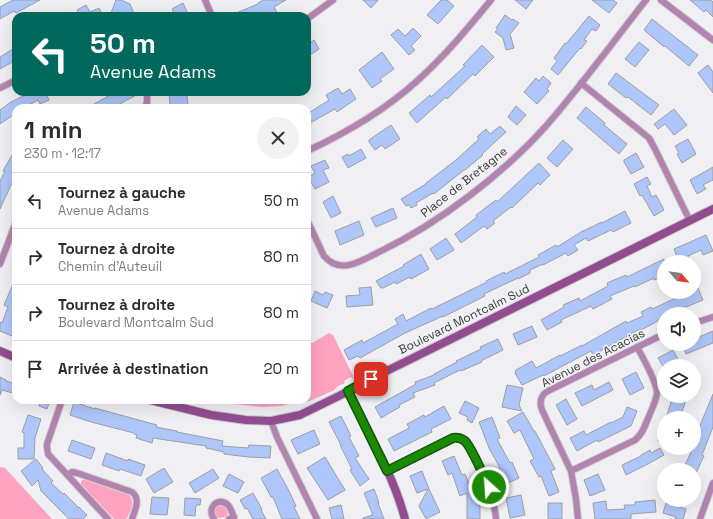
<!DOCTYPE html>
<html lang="fr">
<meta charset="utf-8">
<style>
body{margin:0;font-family:"Space Grotesk",sans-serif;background:#f2f2f3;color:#2b2b33;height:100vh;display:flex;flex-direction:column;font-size:15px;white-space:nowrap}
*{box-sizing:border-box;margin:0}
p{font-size:13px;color:#7c7c81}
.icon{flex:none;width:22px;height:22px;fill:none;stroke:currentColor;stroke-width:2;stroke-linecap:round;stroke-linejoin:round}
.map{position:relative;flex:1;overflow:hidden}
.drawer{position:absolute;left:12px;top:104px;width:299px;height:300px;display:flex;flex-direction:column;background:#fff;border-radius:12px;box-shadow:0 4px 16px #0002}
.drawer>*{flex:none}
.hud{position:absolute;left:12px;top:12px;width:299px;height:84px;border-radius:12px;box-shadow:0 4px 16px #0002;background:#00695c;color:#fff;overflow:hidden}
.needle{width:26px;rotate:118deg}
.buttons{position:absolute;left:657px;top:255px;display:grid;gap:8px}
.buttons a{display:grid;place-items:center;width:44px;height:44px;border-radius:50%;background:#fff;box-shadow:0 4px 16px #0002;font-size:20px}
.pin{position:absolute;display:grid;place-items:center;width:34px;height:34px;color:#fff;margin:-17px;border-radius:8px;box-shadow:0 2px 6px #0006}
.me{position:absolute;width:44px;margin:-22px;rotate:334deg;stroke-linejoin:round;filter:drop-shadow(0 0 3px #0008)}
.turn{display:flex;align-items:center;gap:14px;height:84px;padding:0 12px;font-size:18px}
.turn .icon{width:52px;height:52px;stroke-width:2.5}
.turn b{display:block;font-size:28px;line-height:34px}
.round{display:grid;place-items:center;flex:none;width:42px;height:42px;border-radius:21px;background:#f2f2f3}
.overview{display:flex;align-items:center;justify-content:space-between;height:68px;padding:0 12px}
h1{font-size:24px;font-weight:700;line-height:30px}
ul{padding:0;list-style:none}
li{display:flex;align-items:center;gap:12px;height:56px;padding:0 12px;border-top:1px solid #e1e1e2}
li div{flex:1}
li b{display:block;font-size:15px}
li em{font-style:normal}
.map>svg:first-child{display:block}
</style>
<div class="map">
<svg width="713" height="519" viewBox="0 0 713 519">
<rect width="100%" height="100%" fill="#f0eff4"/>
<path fill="#fda3bf" d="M329,333L333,335L354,378L353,379L351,377L344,381L345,383L338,386L333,391L330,392L310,401L296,402L281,406L262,407L252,406L225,403L212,400H307V339L312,343Z
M0,467L5,468L52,519H0Z
M82,480H85L129,495C135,501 131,512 126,519H114L81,484V482Z
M218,505C224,504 226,508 228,513L227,516L221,518C215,518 214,514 214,509Z"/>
<path fill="#aec6f9" stroke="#9d9fa3" d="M13,0H40L16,13L14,11L0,19V7Z
M116,0H121L130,4L135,16H117L111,13Z
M263,0H286L274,7L278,14L274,16H229L258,4V3Z
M363,0H378L371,8Z
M441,0H447L454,6L438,24L427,15Z
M515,0H533L526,9Z
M592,0H613L617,3L609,13Z
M690,0H711L713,2V17L706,10L704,12Z
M183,3L189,16H176L172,9Z
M86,5L90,12L99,8L103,16H80L77,10Z
M505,15L512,20L513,19L519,23L510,34L514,48L506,50L503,38L495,32L498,29L496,28Z
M589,16L600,25L596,31L592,29L584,40L587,41L581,49L580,48L558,75L551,69L557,61L554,58L565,43L566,44Z
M652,19L698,55L689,66L665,46L664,47L644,30Z
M413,28L421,36L411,46L415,50L409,55L391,35L398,29L405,36Z
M314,40L319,49L307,57V45Z
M639,42L649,50L635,67L625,59Z
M482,45L494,57L475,76L473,74L447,99L446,97L417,123L409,113L430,95L431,97L465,66L463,65Z
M16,47V60L0,69V57Z
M382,52L394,69L380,79L382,81L372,88L359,70Z
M708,65L713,72V93L698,73Z
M616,73L659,105L651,115L628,97L626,98L608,84Z
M543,76L551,83L547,89L549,91L537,104L524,92L536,78L539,81Z
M338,88L342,94L350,89L356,99L337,112L335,109L310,123L307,118V114L329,100L326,95Z
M31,92H55L47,96L49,100L40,104L38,100L23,108H16V113L0,124V110L11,102Z
M118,92H142L112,108H87L112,94V95Z
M169,92H180V95L187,94L188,105L170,106Z
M516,106L526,115L517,125L508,117Z
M586,107L605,123L604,125L627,144L619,154L577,118Z
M674,109L687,125L674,135L665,124L658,129L654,124Z
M391,125L400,139L385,149L382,145L375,150L369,142V140Z
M500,126L506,132L482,154L483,155L465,170H464L434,194L433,193L416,203L417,205L411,208L409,205L406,206L401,199L426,184V183L456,160L479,139L477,137L486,129L490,134Z
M688,139L696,154L682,163L677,154L679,153L675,146Z
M563,140L573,149L557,167L547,158Z
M16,148V174L0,209V181L5,171H3Z
M361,149L366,158L348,168L342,157L348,154L349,156Z
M636,153L644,167L631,174L624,162V160Z
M325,160L329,168L323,170L329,182L315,189L308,177L315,173L311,166Z
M539,163L550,175L540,185L538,183L512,208L511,207L493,221L495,223L487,229L484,226L461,243L455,234L477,217L476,215L496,200L497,202Z
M713,167V180L703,185L706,189L697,194L690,180Z
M647,177L651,184L647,186L652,197L656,195L664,210L654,216L642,195L640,196L634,184Z
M333,196L341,213L331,218L323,202Z
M393,208L397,218L376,227L371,218Z
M625,211L631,223L613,232L611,230L588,241L586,238L574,245L578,250L568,256L566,253L543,265V264L530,270V273L518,279V278L484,294L485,296L443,317V316L405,333L360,358L358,356L349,360L344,350L362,340L363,343L398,324L395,319L403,314L406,321L431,308L432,309L487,282L486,281L504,272L505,274L539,257L538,255L556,245L557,247L581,232L602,222V223Z
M359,221L364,235L340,245L335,231Z
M706,235L713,251L703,255L701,250L688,256L691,262H666L677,257L674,249Z
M446,238L454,250L437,260L430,249Z
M421,254L429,269L411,279L410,277L396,284L395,282L383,288H381L376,281L404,266L403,265Z
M664,259V276L654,280V278L635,287L634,286L610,296L612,299L593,309L591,306L561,320L562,322L547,330L541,320L564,307L563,305L579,298L580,301L608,286L607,283L626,275L627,277Z
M16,277V327L12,336L0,331V322L2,323L8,307L4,305Z
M371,287L373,305L347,307L346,296L360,295L359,288Z
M698,288L703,300L686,307L685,306L670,314H664V317L658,320V321L641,330L640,329L593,355L591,351L544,376L543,375L522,385L515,373L516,370L532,361L536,368L560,355V356L582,345V346L626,321L627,323L643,316L641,312L651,307L652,309L689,292H694V290Z
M315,291L323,295L325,292L333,295L327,308L311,301Z
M532,326L537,337L518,345L513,334Z
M713,331V343L686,354L682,344H694V339Z
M498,339L503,350L481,361L482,362L461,371L460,370L434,383L435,385L413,393L415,397L399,405L400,407L381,418L375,407L416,384L415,382L434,375V374L457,362L456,361L481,349L480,347Z
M673,350L679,361L669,366H663L658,358Z
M636,372L644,388L630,395L622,379Z
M0,377L6,380V381L16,384V394L2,390L0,395Z
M609,382L613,390L582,406L575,393L592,385L594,390Z
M507,385L523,388L519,405L522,411L502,407Z
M713,394V427L702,455L704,456L696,473L694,471V470H691L684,467L693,448H694V440Z
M673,396H685V403L680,418H666Z
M566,399L577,419L567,425L556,405Z
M41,400H50L47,409L39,406Z
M465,401L479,408L472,423L467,420L468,417L459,413Z
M74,402L95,409V408L157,425L156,427L177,431V432L223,441L222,446L248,448L249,445L271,446L270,458L248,457L224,454V452L206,448V446L153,438L152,443L136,438L137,435L134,434V433L91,422L70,415Z
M444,406L451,419L431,429L432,432L394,451L388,439L409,428L407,424L424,415L425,417Z
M627,407L637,411L631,426L598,442L597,440L577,451L570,438L584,431L586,435L611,422V423L623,417Z
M523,412L534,431H535L555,469L551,471L559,492L549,496L541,476L539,477L530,461L534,459L520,430L514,433L507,421Z
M28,415L41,419L35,438L34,459H18V448H24V433L22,432Z
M341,416L351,436L349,437L359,456L355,458L369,479L360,486L350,470L352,469L340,445H341L329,422Z
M492,417L500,438L497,439L510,463L512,462L519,478L506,484L499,468H500L489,448L479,422Z
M663,422H664V443L658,441Z
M314,430L320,444L298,454L291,440Z
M72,440L95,448L91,459L68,451Z
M660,448L664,455L648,464L626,475L622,465L641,456V455L650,450L651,453Z
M106,453L128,461V459L145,465L141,476L120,469L119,471L102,465Z
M454,456L462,475L465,474L475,499H480V519H467V493L460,496L452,473L448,475L442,461Z
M325,457L345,490L328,500L307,468Z
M36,459L43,468L42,469L53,481L51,483L63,494L64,493L79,508V507L87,515L83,519H69L41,491L38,480L32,486L26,478L25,476L21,471Z
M164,468L173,482L154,493L146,479Z
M213,469L219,478L195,493L189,483Z
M277,469L288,489L296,506L294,507L300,519H282L273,497H271L261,478Z
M422,471L429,489L440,512L426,519L419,506L428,489L417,493L410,476Z
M229,474L244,482L238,493L223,486Z
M598,474L605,490L590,496L584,480Z
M374,489L379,503H378L384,519H363V518L373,515L364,493Z
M253,493L262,509L261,510L266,519H253L247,508L245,509L240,500Z
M521,495L525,515L510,518L506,498Z
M152,497L169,498L167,515L150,514Z
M185,498L201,499L200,505H196L195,516L184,515Z
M655,500L656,512L631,514V519H595L593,503L606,501L607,510L625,509L624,505H635V502Z
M548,503H562V519H548Z
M666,503L686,509L683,519H675L676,517L663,513Z
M341,505L344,519H332L329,508Z"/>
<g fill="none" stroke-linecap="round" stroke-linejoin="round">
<defs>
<path id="street" d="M205,0L212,16
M661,0L713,40
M307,19L333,0
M581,83L649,138L655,149L690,221
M0,88L16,80
M145,108L147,102V92
M307,151C346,133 385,110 417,81C444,57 468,28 491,0
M307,220L324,256C341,276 362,260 381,251C439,223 503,174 546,126C581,86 613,42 646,0
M0,264L16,222
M694,323L713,317
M62,400L47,444V447L48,454L108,519
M271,421L277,437L317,519
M387,471L453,438C462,436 466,442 470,448C481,471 494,493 496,519
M571,471L635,440C643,434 645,425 649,416C652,409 656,401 657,393C657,382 643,358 637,347
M68,475L72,472L77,473L132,492C141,499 135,510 132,519
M214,519C206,508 218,496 228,505C231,508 232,513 234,517L229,519
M578,519L576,499L571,471L542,410C539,402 541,395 548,391L664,334
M700,519L713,483"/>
<path id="secondary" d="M0,351L16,358
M348,391C368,433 393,474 405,519
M150,400L211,415L246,420L271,421L300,415L343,394L358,385L411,359L713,209"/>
</defs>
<use href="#street" stroke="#cccbcf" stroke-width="8"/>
<use href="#secondary" stroke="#cccbcf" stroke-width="10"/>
<use href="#street" stroke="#b383b0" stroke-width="6"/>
<use href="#secondary" stroke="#924d90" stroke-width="8"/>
</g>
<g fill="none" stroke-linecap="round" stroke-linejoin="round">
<defs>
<path id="route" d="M371,379L348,391L387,471L453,438C458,437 461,438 465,441C472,448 484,477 489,487"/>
</defs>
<use href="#route" stroke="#125903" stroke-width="10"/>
<use href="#route" stroke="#1c8905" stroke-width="7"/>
</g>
<g text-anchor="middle" stroke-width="3.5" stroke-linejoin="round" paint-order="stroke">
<g font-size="12" fill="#3b3a3c" stroke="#f0eff4">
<text transform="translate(464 182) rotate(-38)" y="4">Place de Bretagne</text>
<text transform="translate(464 319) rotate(-26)" y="4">Boulevard Montcalm Sud</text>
<text transform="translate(593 358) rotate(-27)" y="4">Avenue des Acacias</text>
</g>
</g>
</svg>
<div class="buttons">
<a><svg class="needle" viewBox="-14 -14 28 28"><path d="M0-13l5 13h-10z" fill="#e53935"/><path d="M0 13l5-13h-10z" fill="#7c7c81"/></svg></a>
<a><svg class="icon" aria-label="sound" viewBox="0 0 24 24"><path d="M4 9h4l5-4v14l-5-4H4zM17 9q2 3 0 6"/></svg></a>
<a><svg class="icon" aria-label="layers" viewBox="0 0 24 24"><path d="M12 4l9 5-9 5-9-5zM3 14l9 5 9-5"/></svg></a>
<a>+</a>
<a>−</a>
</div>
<div class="pin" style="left:371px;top:379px;background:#d93025"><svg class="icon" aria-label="arrive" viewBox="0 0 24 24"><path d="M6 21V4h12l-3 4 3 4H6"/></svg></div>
<svg class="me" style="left:489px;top:487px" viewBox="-20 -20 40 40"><circle r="17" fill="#1c8905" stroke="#fff" stroke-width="3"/><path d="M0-11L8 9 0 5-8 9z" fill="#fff"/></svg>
<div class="hud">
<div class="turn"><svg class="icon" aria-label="left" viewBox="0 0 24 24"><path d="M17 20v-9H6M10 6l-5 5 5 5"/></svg><div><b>50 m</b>Avenue Adams</div></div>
</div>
<section class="drawer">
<div class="overview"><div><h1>1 min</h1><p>230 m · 12:17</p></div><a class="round"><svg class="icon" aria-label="close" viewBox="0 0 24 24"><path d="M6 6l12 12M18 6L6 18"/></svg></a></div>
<ul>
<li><svg class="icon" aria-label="left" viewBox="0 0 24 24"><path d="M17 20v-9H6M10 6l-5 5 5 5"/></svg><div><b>Tournez à gauche</b><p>Avenue Adams</p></div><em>50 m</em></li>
<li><svg class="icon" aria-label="right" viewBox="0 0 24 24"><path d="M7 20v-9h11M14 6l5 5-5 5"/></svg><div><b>Tournez à droite</b><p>Chemin d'Auteuil</p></div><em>80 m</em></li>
<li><svg class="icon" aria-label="right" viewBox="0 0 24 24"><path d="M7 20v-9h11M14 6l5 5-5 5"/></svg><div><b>Tournez à droite</b><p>Boulevard Montcalm Sud</p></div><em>80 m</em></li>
<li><svg class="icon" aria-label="arrive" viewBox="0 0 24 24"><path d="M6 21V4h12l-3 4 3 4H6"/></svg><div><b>Arrivée à destination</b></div><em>20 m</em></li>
</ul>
</section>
</div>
